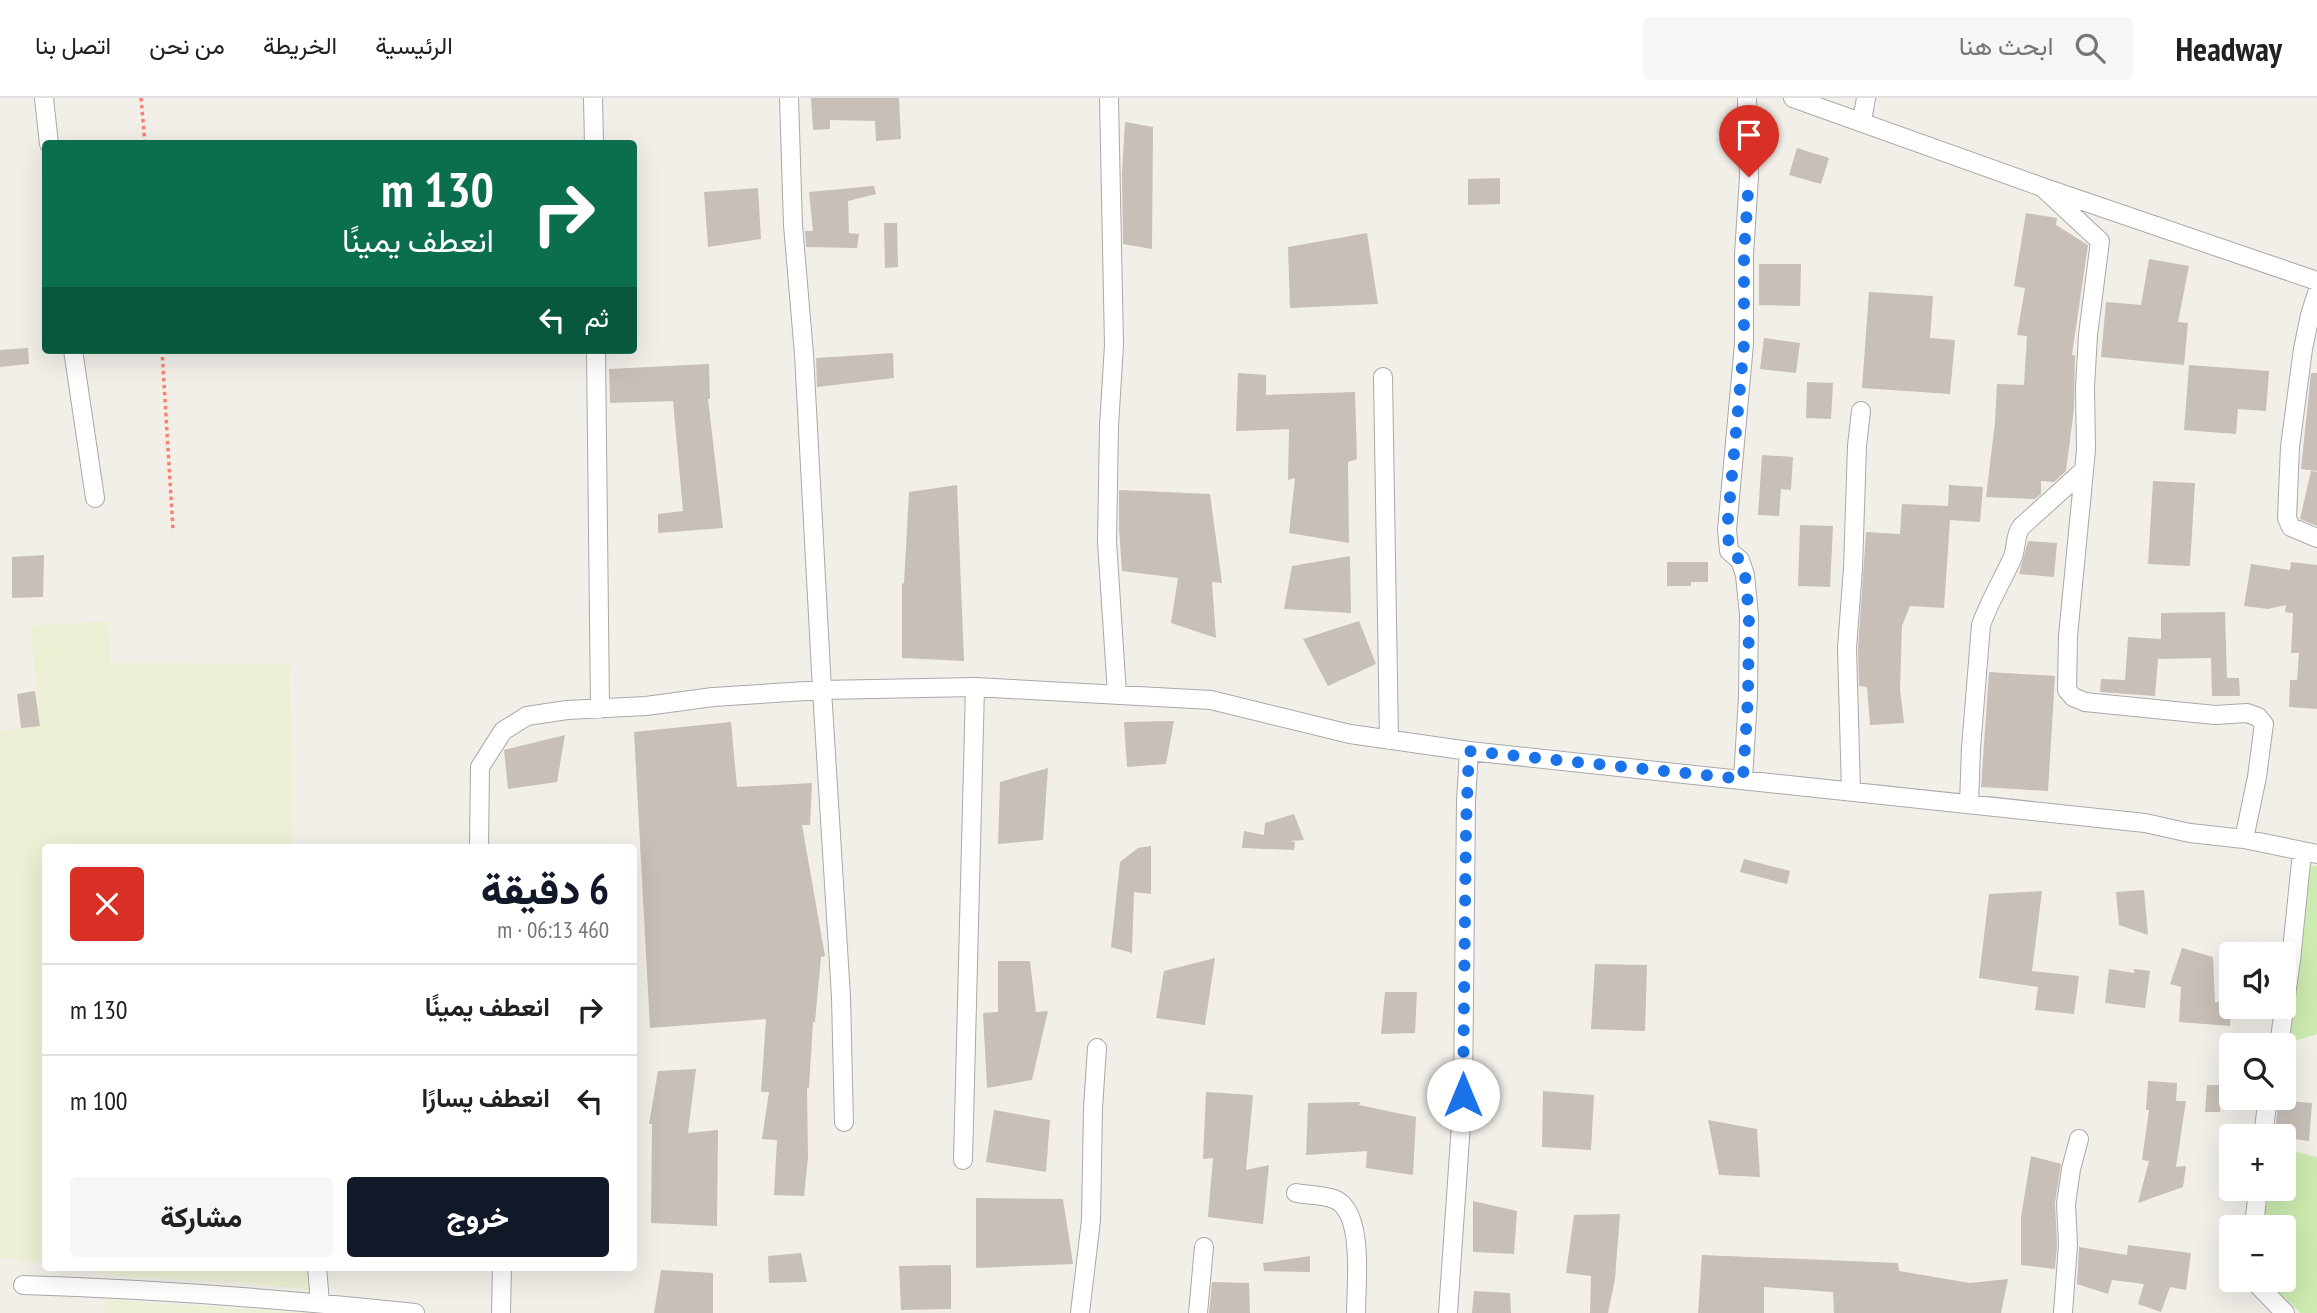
<!DOCTYPE html>
<html lang="ar">
<meta charset="utf-8">
<style>
body{margin:0;font-family:"PT Sans Narrow",Vazirmatn,sans-serif;background:#f6f6f6;color:#202124;direction:rtl;height:100vh;display:flex;flex-direction:column;font-size:26px;white-space:nowrap}
*{box-sizing:border-box;margin:0}
p{font-size:23px;color:#757577}
.icon{flex:none;width:38px;height:38px;fill:none;stroke:currentColor;stroke-width:2;stroke-linecap:round;stroke-linejoin:round}
.map{position:relative;flex:1;overflow:hidden;direction:ltr}
.details{position:absolute;left:42px;top:746px;width:595px;height:427px;display:flex;flex-direction:column;background:#fff;border-radius:7px;box-shadow:0 7px 28px #0002;direction:rtl}
.details>*{flex:none}
.banner{position:absolute;left:42px;top:42px;width:595px;height:214px;border-radius:7px;box-shadow:0 7px 28px #0002;direction:rtl;background:#0b6e4f;color:#fff;overflow:hidden}
.buttons{position:absolute;left:2219px;top:844px;display:grid;gap:14px}
.buttons a{display:grid;place-items:center;width:77px;height:77px;border-radius:7px;background:#fff;box-shadow:0 7px 28px #0002;font-size:35px}
.pin{position:absolute;display:grid;place-items:center;width:60px;height:60px;color:#fff;margin:-72px -30px;border-radius:50% 50% 50% 0;rotate:-45deg;box-shadow:0 0 7px #0007}
.pin .icon{rotate:45deg}
.me{position:absolute;width:77px;margin:-38px;rotate:0deg;stroke-linejoin:round;filter:drop-shadow(0 0 5px #0008)}
.turn{display:flex;align-items:center;gap:24px;height:147px;padding:0 28px;font-size:32px}
.turn .icon{width:91px;height:91px;stroke-width:2.5}
.turn b{display:block;font-size:49px;line-height:60px}
.then{display:flex;align-items:center;height:66px;padding:0 28px;background:#0003;gap:14px;font-size:26px}
.round{display:grid;place-items:center;flex:none;width:74px;height:74px;border-radius:7px;background:#f6f6f6}
.headline{display:flex;align-items:center;justify-content:space-between;height:119px;padding:0 28px}
h1{font-size:42px;font-weight:800;line-height:52px;color:#111827}
.primary-button{display:flex;gap:14px;margin-top:auto;padding:14px 28px}
.primary-button a{flex:1;height:80px;border-radius:7px;background:#111827;color:#fff;font-size:28px;font-weight:800;line-height:80px;text-align:center}
.primary-button a+a{background:#f6f6f6;color:#202124}
ul{padding:0;list-style:none}
li{display:flex;align-items:center;gap:21px;height:91px;padding:0 28px;border-top:2px solid #e0e0e0}
li div{flex:1}
li b{display:block;font-size:26px}
li em{font-style:normal}
header{display:flex;align-items:center;gap:42px;box-sizing:border-box;height:98px;padding:0 35px;background:#fff;border-bottom:2px solid #e0e0e0}
header strong{font-size:33px}
nav{display:flex;gap:38px;margin-inline-start:auto;font-size:24px}
.search{width:490px;height:63px;background:#f6f6f6;display:flex;align-items:center;gap:18px;box-sizing:border-box;padding:0 24px;border-radius:7px;color:#757577;font-size:26px}
.map>svg:first-child{display:block}
</style>
<header>
<strong>Headway</strong>
<div class="search"><svg class="icon" aria-label="search" viewBox="0 0 24 24"><circle cx="10" cy="10" r="6"/><path d="M15 15l6 6"/></svg>ابحث هنا</div>
<nav><a>الرئيسية</a><a>الخريطة</a><a>من نحن</a><a>اتصل بنا</a></nav>
</header>
<div class="map">
<svg width="2317" height="1215" viewBox="0 0 2317 1215">
<rect width="100%" height="100%" fill="#f2efe9"/>
<path fill="#eef0d5" d="M109,523L110,565L289,566L293,665L292,749H46L45,1166L0,1159V633L40,627L30,528Z
M66,1169H308L310,1192L243,1185L127,1179Z
M106,1202L311,1215H104Z"/>
<path fill="#cdebb0" d="M2309,767L2317,768V936L2288,945Z
M2284,1051L2317,1059V1215H2300L2266,1181H2284V1129H2260L2264,1090H2284Z"/>
<path fill="#c7bfb8" d="M811,0H899L901,41L876,43L875,23L830,22V31L813,32Z
M1125,24L1153,29L1152,151L1123,146L1122,75Z
M1797,50L1829,60L1821,86L1789,77Z
M1500,80V106L1468,107V81Z
M874,88L876,96L848,103L849,135L859,136L857,150L806,149L805,133H813L809,94Z
M758,90L761,141L708,149L704,94Z
M2026,115L2057,120L2056,127L2088,147L2072,257H2075L2074,311L2066,373L2054,384L2041,383V396L2035,401L1986,399L1995,324L1997,286L2024,287L2027,238L2017,237L2025,190L2014,188Z
M884,125H897L898,169L885,170Z
M1367,135L1378,206L1290,210L1288,149Z
M2149,161L2189,168L2178,224L2188,225L2184,267L2101,259L2106,204L2141,207Z
M1759,166H1801L1800,208L1759,207Z
M1869,194L1933,198L1930,240L1955,242L1950,296L1862,290Z
M1764,240L1800,245L1796,275L1760,271Z
M28,250L29,266L0,269V252Z
M893,255L894,280L817,289L816,260Z
M709,266L710,301H708L723,430L658,435V416L683,413L673,303L610,305L609,271Z
M2189,267L2269,273L2266,313L2238,311L2236,336L2184,332Z
M1238,275L1266,277V297L1355,294L1357,361L1348,364L1349,445L1289,435L1295,380L1288,382L1289,331L1236,333Z
M2311,275H2317V373L2301,371Z
M1807,284L1833,285L1831,321L1806,320Z
M1762,357L1793,359L1791,392L1781,391L1779,418L1758,417Z
M2311,373L2317,374V428L2300,421Z
M2153,383L2195,385L2190,468L2148,466Z
M957,387L964,563L902,560V486L904,485L909,394Z
M1949,387L1983,389L1980,424L1950,422L1944,510L1910,508L1902,528L1900,591L1904,625L1870,627L1867,589L1859,588L1858,550L1866,434L1900,436L1902,406L1948,408Z
M1119,392L1210,396L1222,485L1212,484L1216,540L1171,525L1178,480L1122,473L1119,430Z
M1800,427L1833,428L1830,489L1798,488Z
M2028,443L2057,445L2054,479L2019,476Z
M44,457L43,499L12,500V459Z
M1350,458L1351,515L1284,511L1292,468Z
M1667,464H1708V484H1691V488H1667Z
M2291,464L2317,467V611L2289,609L2290,582H2297L2299,555H2291L2293,515L2285,514L2286,507L2268,511L2244,508L2251,466L2290,472Z
M2225,514L2227,580H2239L2240,598H2212L2211,560L2158,561L2155,598L2100,594L2101,581L2125,582L2128,539L2161,541V515Z
M1359,523L1376,566L1328,588L1303,541Z
M1989,574L2055,578L2048,693L1981,689Z
M35,593L40,628L21,630L17,596Z
M1174,623L1166,666L1127,669L1124,624Z
M731,624L737,689L812,685L810,727H802L825,858L821,859L815,924H813L809,990H807L808,1060L804,1098L774,1097L777,1042L762,1041L769,994H761L766,921L650,930L634,634Z
M565,637L557,684L508,691L504,652Z
M1048,670L1043,742L998,746L1000,684Z
M1294,716L1304,742L1290,743L1295,744L1294,752L1242,750L1244,733L1264,737L1265,725Z
M1151,748V796L1134,794L1132,855L1111,849L1120,764L1138,750Z
M1744,761L1790,773L1787,786L1740,774Z
M2144,792L2148,837L2119,827L2116,794Z
M2042,793L2032,873L2079,878L2074,916L2035,912L2038,889L1979,880L1989,796Z
M2182,850L2213,859L2215,904L2231,906L2230,928L2179,924L2181,889L2170,886Z
M1215,860L1205,927L1156,920L1164,873Z
M998,863H1030L1036,914L1048,913L1032,982L987,990L983,915L998,914Z
M1595,866L1647,867L1645,933L1591,931Z
M2109,871L2134,875V871L2150,873L2145,910L2105,905Z
M1385,894H1417L1415,935L1381,936Z
M696,971L688,1035L718,1032L717,1128L651,1125L652,1026H649L658,973Z
M2148,983L2177,985L2176,1003H2186L2176,1069L2186,1068L2183,1089L2138,1105L2149,1063L2142,1062L2149,1012H2146Z
M2207,987H2221L2220,1014H2205Z
M1543,993L1594,997L1591,1052L1542,1049Z
M1206,994L1253,997L1246,1072L1269,1067L1263,1126L1208,1119L1213,1060L1203,1061Z
M2279,1002L2312,1005L2309,1043L2274,1038Z
M1360,1004L1359,1007L1416,1019L1413,1077L1366,1070L1367,1053L1306,1057L1308,1005Z
M994,1012L1050,1022L1046,1074L986,1064Z
M1708,1022L1757,1031L1760,1079L1719,1077Z
M2031,1058L2061,1066L2055,1105L2057,1146L2055,1171L2021,1167V1119Z
M976,1100L1063,1101L1073,1166L976,1170Z
M1473,1103L1517,1113L1514,1156L1473,1154Z
M1620,1116L1615,1181L1608,1215H1590L1591,1178L1566,1175L1574,1117Z
M2128,1147L2191,1155L2186,1192L2170,1189L2161,1214L2138,1206L2144,1186L2112,1182L2108,1196L2077,1186L2079,1149L2127,1157Z
M801,1155L807,1184L769,1185L768,1158Z
M1702,1157L1898,1165L1899,1173L1970,1185L2008,1181L2001,1215H1834L1833,1194L1764,1189V1215H1698Z
M1310,1158V1174L1264,1173L1263,1165Z
M951,1167V1211L901,1212L899,1168Z
M661,1172L713,1175V1215H654Z
M1212,1184L1249,1185L1250,1215H1209Z
M1474,1193L1510,1195L1511,1215H1472Z"/>
<g fill="none" stroke-linecap="round" stroke-linejoin="round">
<defs>
<path id="minor" d="M44,0L49,46
M593,0L594,46
M789,0L793,127L804,256L822,592L841,899L844,1024
M1109,0L1114,247L1109,328L1107,444L1117,596
M1793,0L2042,89L2317,183
M1862,23L1866,0
M2042,89L2100,143L2088,237L2085,289L2086,352L2068,538L2067,592L2073,599L2085,604L2215,617L2247,615L2258,619L2264,626L2263,633L2257,679L2244,741
M2317,195L2310,217L2303,251L2290,349L2287,420L2291,429L2317,440
M73,252L95,400
M596,252L600,611
M1383,279L1389,642
M1743,681L1748,599L1749,517L1745,477L1740,462L1729,453L1727,432L1744,246V156L1749,79L1747,0
M1851,693L1847,550L1853,470L1857,348L1861,313
M1969,706L1971,650L1981,527C1989,504 2002,483 2012,461C2017,451 2014,439 2021,429L2083,373
M479,749L480,669L503,633L527,618L567,612L646,608L713,599L822,592L975,589L1211,602L1350,636L1469,653L2145,725L2190,735L2244,741L2317,756
M2279,947L2291,862L2302,754
M2263,1038L2268,999
M963,1062L975,589
M1296,1095C1307,1097 1323,1097 1334,1101C1365,1113 1356,1187 1356,1215
M2254,1129L2258,1090
M317,1169L320,1205
M2252,1181L2285,1215
M23,1187C154,1191 284,1201 415,1215
M501,1215L502,1169
M1080,1215L1091,1122L1093,1010L1097,950
M1198,1215L1204,1149
M1448,1215L1463,997L1466,703L1469,653
M2063,1215L2068,1146L2066,1106L2071,1071L2079,1041"/>
</defs>
<use href="#minor" stroke="#a9a9a9" stroke-width="20"/>
<path stroke="#fa8072" stroke-width="3.5" stroke-dasharray="3.5 3.5" stroke-linecap="butt" d="M141,0L145,46
M162,252L173,432"/>
<use href="#minor" stroke="#fff" stroke-width="18"/>
</g>
<g fill="none" stroke-linecap="round" stroke-linejoin="round">
<path stroke="#1a73e8" stroke-width="12" stroke-dasharray="0 21.6" d="M1463,997L1466,728L1469,653L1743,681L1748,599L1749,517L1745,477L1740,462L1730,453L1727,432L1744,246V156L1749,79"/>
</g>
</svg>
<div class="buttons">
<a><svg class="icon" aria-label="sound" viewBox="0 0 24 24"><path d="M4 9h4l5-4v14l-5-4H4zM17 9q2 3 0 6"/></svg></a>
<a><svg class="icon" aria-label="search" viewBox="0 0 24 24"><circle cx="10" cy="10" r="6"/><path d="M15 15l6 6"/></svg></a>
<a>+</a>
<a>−</a>
</div>
<div class="pin" style="left:1749px;top:79px;background:#d93025"><svg class="icon" aria-label="arrive" viewBox="0 0 24 24"><path d="M6 21V4h12l-3 4 3 4H6"/></svg></div>
<svg class="me" style="left:1463px;top:997px" viewBox="-20 -20 40 40"><circle r="19" fill="#fff"/><path d="M0-13L10 11 0 6-10 11z" fill="#1a73e8"/></svg>
<div class="banner">
<div class="turn"><svg class="icon" aria-label="right" viewBox="0 0 24 24"><path d="M7 20v-9h11M14 6l5 5-5 5"/></svg><div><b>130 m</b>انعطف يمينًا</div></div>
<div class="then">ثم<svg class="icon" aria-label="left" viewBox="0 0 24 24"><path d="M17 20v-9H6M10 6l-5 5 5 5"/></svg></div>
</div>
<section class="details">
<div class="headline"><div><h1>6 دقيقة</h1><p>460 m · 06:13</p></div><a class="round" style="background:#d93025;color:#fff"><svg class="icon" aria-label="close" viewBox="0 0 24 24"><path d="M6 6l12 12M18 6L6 18"/></svg></a></div>
<ul>
<li><svg class="icon" aria-label="right" viewBox="0 0 24 24"><path d="M7 20v-9h11M14 6l5 5-5 5"/></svg><div><b>انعطف يمينًا</b></div><em>130 m</em></li>
<li><svg class="icon" aria-label="left" viewBox="0 0 24 24"><path d="M17 20v-9H6M10 6l-5 5 5 5"/></svg><div><b>انعطف يسارًا</b></div><em>100 m</em></li>
</ul>
<div class="primary-button"><a>خروج</a><a>مشاركة</a></div>
</section>
</div>
